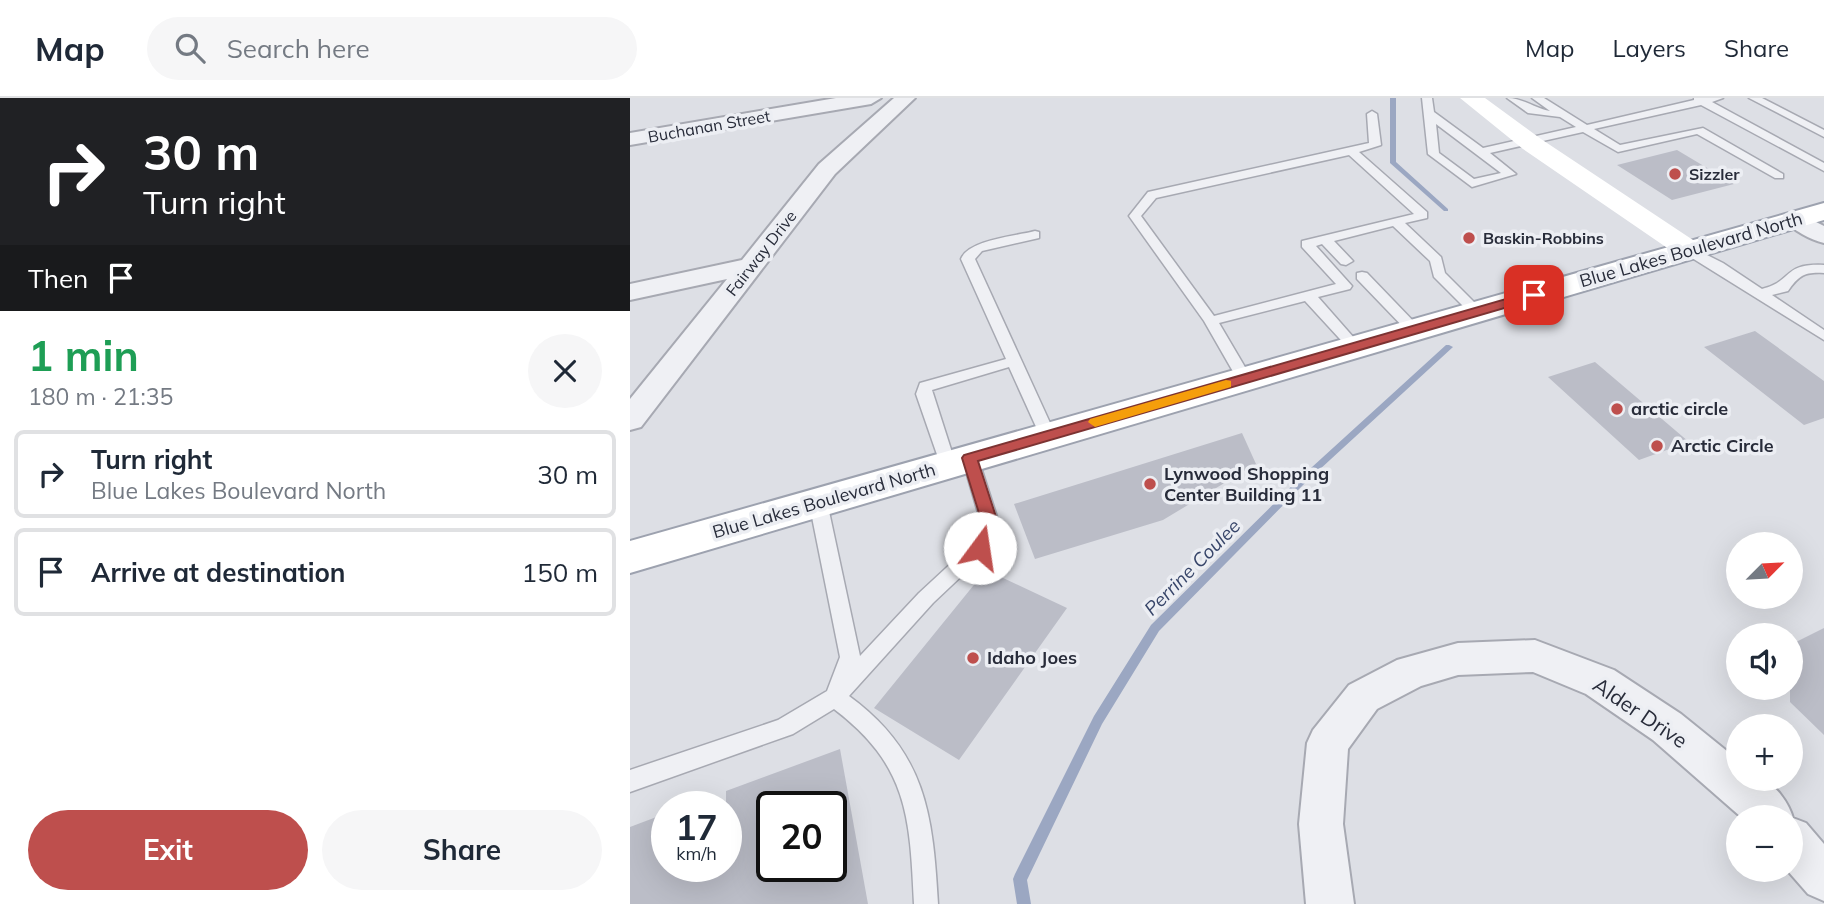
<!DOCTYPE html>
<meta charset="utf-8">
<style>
body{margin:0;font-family:Mulish,sans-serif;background:#f6f6f7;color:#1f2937;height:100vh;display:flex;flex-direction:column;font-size:26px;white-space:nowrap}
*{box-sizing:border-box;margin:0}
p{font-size:23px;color:#747a83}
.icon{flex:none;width:38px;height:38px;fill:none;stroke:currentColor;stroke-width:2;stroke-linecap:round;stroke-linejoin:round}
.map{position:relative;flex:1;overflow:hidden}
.panel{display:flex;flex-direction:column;background:#fff;width:630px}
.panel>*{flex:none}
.hud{background:#202124;color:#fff;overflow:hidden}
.needle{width:46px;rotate:66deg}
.tools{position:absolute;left:1096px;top:434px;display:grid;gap:14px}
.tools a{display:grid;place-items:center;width:77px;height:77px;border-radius:50%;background:#fff;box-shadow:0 7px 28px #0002;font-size:35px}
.speed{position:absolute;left:21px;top:693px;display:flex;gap:14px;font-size:35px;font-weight:700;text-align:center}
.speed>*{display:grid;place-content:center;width:91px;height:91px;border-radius:50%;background:#fff;box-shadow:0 7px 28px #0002;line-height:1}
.speed small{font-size:18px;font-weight:400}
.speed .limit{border:4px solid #111;border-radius:10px;background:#fff;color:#111}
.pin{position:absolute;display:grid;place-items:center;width:60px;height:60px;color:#fff;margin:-30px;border-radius:14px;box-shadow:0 4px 10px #0006}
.me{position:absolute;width:77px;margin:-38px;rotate:14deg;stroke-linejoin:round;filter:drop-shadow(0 0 5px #0008)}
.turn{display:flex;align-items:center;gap:24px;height:147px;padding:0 28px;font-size:32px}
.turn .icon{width:91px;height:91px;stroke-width:2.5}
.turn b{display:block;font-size:49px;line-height:60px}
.then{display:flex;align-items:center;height:66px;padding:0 28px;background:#0003;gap:14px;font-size:26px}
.round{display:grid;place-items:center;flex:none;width:74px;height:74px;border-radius:37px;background:#f6f6f7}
.summary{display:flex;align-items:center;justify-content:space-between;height:119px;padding:0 28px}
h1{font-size:42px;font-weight:700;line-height:52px;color:#1e9e55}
.primary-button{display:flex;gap:14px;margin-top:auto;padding:14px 28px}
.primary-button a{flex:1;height:80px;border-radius:42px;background:#be4f4d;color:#fff;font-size:28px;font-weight:700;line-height:80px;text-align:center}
.primary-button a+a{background:#f6f6f7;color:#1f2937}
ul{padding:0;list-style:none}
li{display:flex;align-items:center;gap:21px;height:88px;margin:0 14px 10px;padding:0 14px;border:4px solid #e0e1e3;border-radius:10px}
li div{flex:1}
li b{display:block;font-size:26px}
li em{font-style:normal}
header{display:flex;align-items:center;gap:42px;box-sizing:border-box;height:98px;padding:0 35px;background:#fff;border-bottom:2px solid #e0e1e3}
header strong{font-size:33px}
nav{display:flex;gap:38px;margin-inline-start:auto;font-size:24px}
.search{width:490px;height:63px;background:#f6f6f7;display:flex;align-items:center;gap:18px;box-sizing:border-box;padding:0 24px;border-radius:38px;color:#747a83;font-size:26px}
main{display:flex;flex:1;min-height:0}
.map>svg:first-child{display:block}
</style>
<header>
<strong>Map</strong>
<div class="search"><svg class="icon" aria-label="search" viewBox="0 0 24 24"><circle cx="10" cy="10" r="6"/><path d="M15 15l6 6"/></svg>Search here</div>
<nav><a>Map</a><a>Layers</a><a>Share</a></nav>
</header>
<main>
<section class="panel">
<div class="hud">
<div class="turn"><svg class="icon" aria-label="right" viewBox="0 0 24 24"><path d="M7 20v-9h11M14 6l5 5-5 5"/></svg><div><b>30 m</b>Turn right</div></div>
<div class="then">Then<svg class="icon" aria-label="arrive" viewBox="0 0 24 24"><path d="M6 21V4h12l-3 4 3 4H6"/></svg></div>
</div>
<div class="summary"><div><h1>1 min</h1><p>180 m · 21:35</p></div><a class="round"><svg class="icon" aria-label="close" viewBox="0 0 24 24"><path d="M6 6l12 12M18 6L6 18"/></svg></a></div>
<ul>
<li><svg class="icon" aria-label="right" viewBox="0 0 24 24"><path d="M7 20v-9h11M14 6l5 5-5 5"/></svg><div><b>Turn right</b><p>Blue Lakes Boulevard North</p></div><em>30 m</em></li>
<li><svg class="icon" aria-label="arrive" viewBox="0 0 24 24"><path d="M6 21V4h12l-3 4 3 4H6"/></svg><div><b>Arrive at destination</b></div><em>150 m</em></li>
</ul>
<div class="primary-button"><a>Exit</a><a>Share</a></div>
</section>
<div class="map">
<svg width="1194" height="806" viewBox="0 0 1194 806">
<rect width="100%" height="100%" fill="#dddfe5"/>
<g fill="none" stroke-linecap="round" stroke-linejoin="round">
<path fill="#9ba7c2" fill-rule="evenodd" d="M760,0H766V64L818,111V113H814L760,65Z
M816,247H819L823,249L676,384L529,533L472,626L397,782L401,806H387L383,781L385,776L464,618L521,527L670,380Z"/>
</g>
<path fill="#bbbdc7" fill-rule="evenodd" d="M1047,52L1104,86L1042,102L987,67Z
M1125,233L1194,283V320L1174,327L1074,249Z
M965,264L1059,344L1009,362L918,279Z
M612,335L626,366L533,422L405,461L384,406Z
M356,472L437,510L329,662L244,610Z
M1194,530V637L1160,604V547Z
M210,651L238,806H0V729L37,715V768H96V693ZM142,709H201V768H142Z"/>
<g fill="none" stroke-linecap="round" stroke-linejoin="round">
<defs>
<path id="lane" d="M792,0H802L804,14L853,50L946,29L930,19L898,15L877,0C893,0 904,10 920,13L902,0H914L957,27L1064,2V0H1093L1082,4L1194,65V73L1071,7L964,31L990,47L1073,30L1153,76V80H1145L1067,36L988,54L953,34L860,55L886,76L842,89L798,56ZM806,26L871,75L844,81L809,55Z
M1119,0H1132L1194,32V39Z
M742,13L747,16L751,47L729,54L797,114V120L775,125L811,159L815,175L854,214L852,217H842L804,179L800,163L763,128L704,143L723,163L716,167L711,166L692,146L686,148L722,188L720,191L688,199L732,249L730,252H720L675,203L589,225L622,281L619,284H609L574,223L499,118L518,94L739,45L737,16ZM719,57L784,116L672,143V149L706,186L584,218L511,118L526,100Z
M405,133L409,134V140L352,153L345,161L426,338L418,344L412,342L379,269L302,292L326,367L324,371H312L286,296L290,285L376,261L331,161C338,142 386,138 405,133Z
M1059,148L1093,165L1132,191C1164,183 1152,165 1194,167V175C1175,174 1169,177 1158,193L1142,197L1194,232V242L1054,155V149Z
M732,174L737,175L789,229L791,232L789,235H779L727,181V175Z
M340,354L348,360L369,425L356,455L303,505L219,598C296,654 303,717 308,806H284C280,719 278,667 204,611L163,636L0,694V672L148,622L197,593L210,559L179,404L182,399H194L197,404L230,558L289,495L342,446L351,425L332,360Z"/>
<path id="street" d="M206,0H251L241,6L0,47V35Z
M264,0H285L205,76L11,329L0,332V301L97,181L0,202V186L112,162L189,66Z
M1166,114L1194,128V145C1181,142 1162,132 1154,121L1158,116Z
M905,542L984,572L1051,616L1108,662V681C1114,681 1125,679 1131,681C1146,686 1159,706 1163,720L1176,725L1194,746V803L1178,796L1157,772H1160V719H1111L1023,642L956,596L903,574L828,577L791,588L747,611L718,651L713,726L724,806H676L669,726L677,645L683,632L719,587L767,562L828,545Z"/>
<path id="primary" d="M1194,105V122L0,475V443Z"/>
</defs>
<use href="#lane" stroke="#a7a9b2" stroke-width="3"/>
<use href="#street" stroke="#a7a9b2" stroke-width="4"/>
<use href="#primary" stroke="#9da2af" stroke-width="4"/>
<use href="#lane" fill="#eff0f4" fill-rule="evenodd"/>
<use href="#street" fill="#eff0f4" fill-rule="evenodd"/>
<path fill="#fff" fill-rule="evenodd" d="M830,0H855L911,41L1069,146L1073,152L1069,158L1059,161L1049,158L893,51Z"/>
<use href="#primary" fill="#fff" fill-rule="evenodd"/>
</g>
<path fill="#be4f4d" stroke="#7c3332" stroke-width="2" d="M904,193L910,197L909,200L348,363L368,425L356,454H344L341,450L352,425L332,360L334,357Z"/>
<path fill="#f59e0b" d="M596,282L601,283V289L465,329L458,324L460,321Z"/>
<g fill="#be4f4d" stroke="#eceef3" stroke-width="2.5">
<circle cx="1045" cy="76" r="7"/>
<circle cx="839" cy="140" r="7"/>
<circle cx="987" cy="311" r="7"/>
<circle cx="1027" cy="348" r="7"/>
<circle cx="520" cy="386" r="7"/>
<circle cx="343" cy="560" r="7"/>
</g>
<g text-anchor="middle" stroke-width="7" stroke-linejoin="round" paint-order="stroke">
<g font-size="16" fill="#282c3a" stroke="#eceef3">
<text transform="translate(79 28) rotate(-10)" y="6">Buchanan Street</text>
<text transform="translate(131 155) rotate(-52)" y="6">Fairway Drive</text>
</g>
<g font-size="16" font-weight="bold" fill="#282c3a" stroke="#eceef3" text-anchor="start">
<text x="1059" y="82">Sizzler</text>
<text x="853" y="146">Baskin-Robbins</text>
</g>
<g font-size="18" fill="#282c3a" stroke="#eceef3">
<text transform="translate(1061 152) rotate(-16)" y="6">Blue Lakes Boulevard North</text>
<text transform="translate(194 403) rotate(-16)" y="6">Blue Lakes Boulevard North</text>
</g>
<g font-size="18" font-weight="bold" fill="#282c3a" stroke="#eceef3" text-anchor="start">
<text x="1001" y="317">arctic circle</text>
<text x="1041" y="354">Arctic Circle</text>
<text x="534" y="382">Lynwood Shopping<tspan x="534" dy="21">Center Building 11</tspan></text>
<text x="357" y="566">Idaho Joes</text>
</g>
<g font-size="19" font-style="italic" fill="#374569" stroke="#eceef3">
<text transform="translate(562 469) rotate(-45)" y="7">Perrine Coulee</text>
</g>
<g font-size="21" fill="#282c3a" stroke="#eceef3">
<text transform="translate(1010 615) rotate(34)" y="7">Alder Drive</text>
</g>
</g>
</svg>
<div class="tools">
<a><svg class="needle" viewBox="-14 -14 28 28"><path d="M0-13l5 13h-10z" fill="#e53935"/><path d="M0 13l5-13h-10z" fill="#747a83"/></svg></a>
<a><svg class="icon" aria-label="sound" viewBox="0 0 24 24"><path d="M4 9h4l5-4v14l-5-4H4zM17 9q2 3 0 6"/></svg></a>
<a>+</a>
<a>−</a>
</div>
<div class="speed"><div>17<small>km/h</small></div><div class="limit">20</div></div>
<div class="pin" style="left:904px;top:197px;background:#d93025"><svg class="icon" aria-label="arrive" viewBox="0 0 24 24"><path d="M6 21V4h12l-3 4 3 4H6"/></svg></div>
<svg class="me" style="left:350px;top:450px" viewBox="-20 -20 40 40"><circle r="19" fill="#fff"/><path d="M0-13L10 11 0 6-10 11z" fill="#be4f4d"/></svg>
</div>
</main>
